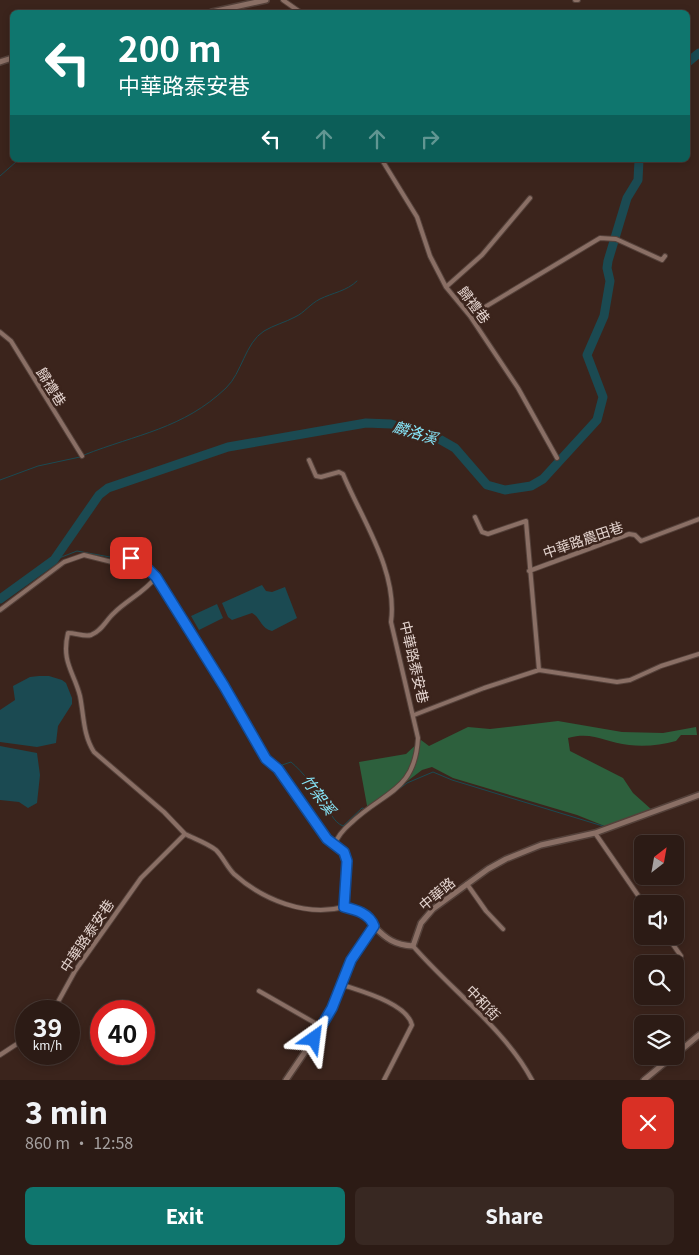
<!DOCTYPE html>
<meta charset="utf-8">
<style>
body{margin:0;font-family:Georgia,"Noto Sans TC",serif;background:#382822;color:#f1f3f6;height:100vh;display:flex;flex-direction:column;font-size:19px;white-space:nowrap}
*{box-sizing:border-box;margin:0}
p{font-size:16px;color:#a6a1a0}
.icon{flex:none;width:28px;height:28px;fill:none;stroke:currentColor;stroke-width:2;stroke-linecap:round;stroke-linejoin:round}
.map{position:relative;height:1080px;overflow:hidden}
.panel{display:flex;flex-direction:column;background:#2c1b15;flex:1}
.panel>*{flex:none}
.guide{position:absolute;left:10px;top:10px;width:680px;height:152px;border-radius:8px;box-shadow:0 2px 8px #0003,0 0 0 1px #483934;background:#0f766e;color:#fff;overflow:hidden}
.needle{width:32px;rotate:31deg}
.buttons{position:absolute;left:634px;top:835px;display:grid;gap:10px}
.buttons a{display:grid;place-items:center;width:50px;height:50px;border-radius:8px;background:#2c1b15;box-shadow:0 2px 8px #0003,0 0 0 1px #483934;font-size:25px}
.speed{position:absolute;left:15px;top:1000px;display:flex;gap:10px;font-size:25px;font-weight:700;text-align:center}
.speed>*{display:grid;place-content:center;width:65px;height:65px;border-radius:50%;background:#2c1b15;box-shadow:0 2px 8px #0003,0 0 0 1px #483934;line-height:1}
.speed small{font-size:12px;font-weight:400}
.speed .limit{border:8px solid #d22;background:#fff;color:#111}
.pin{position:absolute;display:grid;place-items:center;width:42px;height:42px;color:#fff;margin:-21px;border-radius:10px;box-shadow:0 2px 8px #0006}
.me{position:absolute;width:55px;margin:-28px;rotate:31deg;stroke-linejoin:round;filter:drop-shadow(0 0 4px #0008)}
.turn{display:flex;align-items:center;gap:18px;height:105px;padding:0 25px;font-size:22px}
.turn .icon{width:65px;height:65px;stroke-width:2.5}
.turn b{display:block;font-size:35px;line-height:42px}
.lanes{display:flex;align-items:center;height:48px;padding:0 25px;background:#0003;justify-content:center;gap:25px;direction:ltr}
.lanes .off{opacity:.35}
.round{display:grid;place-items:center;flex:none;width:52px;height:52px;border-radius:8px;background:#382822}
.head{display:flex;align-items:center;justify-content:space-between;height:85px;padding:0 25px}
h1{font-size:30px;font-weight:800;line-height:38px}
.action{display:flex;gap:10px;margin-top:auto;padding:10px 25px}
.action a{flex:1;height:58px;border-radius:8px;background:#0f766e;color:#fff;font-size:20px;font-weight:800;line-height:58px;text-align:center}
.action a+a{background:#382822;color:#f1f3f6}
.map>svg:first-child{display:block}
</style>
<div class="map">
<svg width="699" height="1080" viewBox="0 0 699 1080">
<rect width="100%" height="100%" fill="#3b241c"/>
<path fill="#2d603d" d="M558,721L622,732L663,733L696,727L697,735H681L676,741C661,745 645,747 629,745C605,743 594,731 568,738L570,751L623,778L633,793L652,810L607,827L577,815L453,778L432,767L422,770L368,811L359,762L406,754L421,740L429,746L468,727L490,729Z"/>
<path fill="#1b4a52" d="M262,585L266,591L272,592L285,587L297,618L272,631C260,628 261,618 252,613L232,620L228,617L222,603Z
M217,604L223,618L199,630L191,616Z
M39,676H49L62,680L66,683L72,698V704L58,726L56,743L37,747L0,742V710L15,700L13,686L30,677Z
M0,746L37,753L40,775L37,803L28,808L19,802L0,800Z"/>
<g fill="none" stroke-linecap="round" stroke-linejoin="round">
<path stroke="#1b4a52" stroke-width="1" d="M0,176L17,161L23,160
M84,455C137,434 183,429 226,388C242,373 245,343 264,331C274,325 286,322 295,317C304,313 310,304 320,299C332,293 347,291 357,281
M0,480L38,466L80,457
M54,560L77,551L121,559L131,552L151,565L173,597L267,753L279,766L291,762C303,772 315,788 324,802C330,811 333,822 343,826L362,808L370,810L385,799
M395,792L407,783L433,772L452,780L606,827"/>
<path stroke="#1b4a52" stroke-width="9" d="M688,62L699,53
M0,599L54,560L99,495L108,488L228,447L366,423L391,424L434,436L455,448L487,485L505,490L531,486L543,479L597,420L603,397L587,355L604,316L610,281L607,268L608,261L627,198L638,180L639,160"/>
<defs>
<path id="street" d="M283,0L300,12
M575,0H578
M382,160L417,217L430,256L446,287L470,316L518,388L557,458
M446,287L482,255L530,198
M470,316L600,238L616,239L662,260L665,256
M0,332L11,341L82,456
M309,460L316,476L321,477L339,472L343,474C362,520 398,571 391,622L418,738C415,792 384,791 351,823C344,829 338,835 335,844
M475,517L482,532L488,534L526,521L539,670
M529,571L629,534L635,535L641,541L699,519
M0,610L64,562L84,555L120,564L131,558L141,562L156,577L224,686L266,759L278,769L327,839L344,852L347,861L344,907L367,915L374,926
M414,715L484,688L539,670L617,682L630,680L661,666L699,654
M595,833L644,904
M185,834C195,839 207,843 216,850C223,857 227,867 234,874C263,900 306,917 344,907
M467,884L486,911L503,929
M667,936L681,956
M413,946C451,990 505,1029 532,1080
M340,984C360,991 407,1003 412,1025L384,1080
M259,991L322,1027
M53,1011L75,971L141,878L185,834L164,812L94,752C83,735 84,716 80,696C74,672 61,662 68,633C76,633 84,637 91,635C102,631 106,620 114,613C127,600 145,592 156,577
M0,1055L26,1038"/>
<path id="secondary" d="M212,12L266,0
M0,62L12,58
M675,1055L699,1035
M286,1080L322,1027L351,960L374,926C386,939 395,945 413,946L421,923L433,909L488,869L506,859L541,845L595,833L699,795
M644,1080L673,1056"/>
</defs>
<use href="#street" stroke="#54413a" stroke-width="6"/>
<use href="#secondary" stroke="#54413a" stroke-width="8"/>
<use href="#street" stroke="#8a6f65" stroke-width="4"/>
<use href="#secondary" stroke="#8a6f65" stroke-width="5"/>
</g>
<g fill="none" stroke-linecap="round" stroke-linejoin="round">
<defs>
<path id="route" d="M131,558L141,562L156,577L224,686L266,759L278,769L327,839L344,852L347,861L344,907C356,910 369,913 374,926L351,960L332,1008L314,1039"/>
</defs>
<use href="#route" stroke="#114b97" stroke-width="12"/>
<use href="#route" stroke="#1a73e8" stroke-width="9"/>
</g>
<g text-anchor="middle" stroke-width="5" stroke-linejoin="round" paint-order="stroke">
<g font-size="14" fill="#e4d4cf" stroke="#3b241c">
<text transform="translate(474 305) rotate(53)" y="5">歸禮巷</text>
<text transform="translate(51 387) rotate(58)" y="5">歸禮巷</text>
<text transform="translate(583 540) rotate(-19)" y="5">中華路農田巷</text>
<text transform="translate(414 662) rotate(77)" y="5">中華路泰安巷</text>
<text transform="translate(437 894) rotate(-40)" y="5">中華路</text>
<text transform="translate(87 936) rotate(-56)" y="5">中華路泰安巷</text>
<text transform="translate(483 1003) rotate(46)" y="5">中和街</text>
</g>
<g font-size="15" font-style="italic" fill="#88e9fd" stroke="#3b241c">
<text transform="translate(415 433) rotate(17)" y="5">麟洛溪</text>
<text transform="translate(318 795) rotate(53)" y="5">竹架溪</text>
</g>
</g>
</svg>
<div class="buttons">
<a><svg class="needle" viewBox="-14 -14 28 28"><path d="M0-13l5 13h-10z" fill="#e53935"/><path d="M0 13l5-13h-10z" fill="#a6a1a0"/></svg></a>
<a><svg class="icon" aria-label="sound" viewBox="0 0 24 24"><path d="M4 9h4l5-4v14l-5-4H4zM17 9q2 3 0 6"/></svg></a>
<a><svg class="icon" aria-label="search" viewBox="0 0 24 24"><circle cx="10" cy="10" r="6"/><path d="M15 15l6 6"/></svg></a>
<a><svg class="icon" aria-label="layers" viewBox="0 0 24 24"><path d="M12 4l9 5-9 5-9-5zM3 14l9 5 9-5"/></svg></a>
</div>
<div class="speed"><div>39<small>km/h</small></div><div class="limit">40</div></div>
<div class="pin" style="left:131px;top:558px;background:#d93025"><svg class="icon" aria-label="arrive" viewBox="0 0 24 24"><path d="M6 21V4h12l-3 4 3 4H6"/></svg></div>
<svg class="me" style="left:314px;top:1039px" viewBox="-20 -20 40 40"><path d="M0-17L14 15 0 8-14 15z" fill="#1a73e8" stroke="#fff" stroke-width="4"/></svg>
<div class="guide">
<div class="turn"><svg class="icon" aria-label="left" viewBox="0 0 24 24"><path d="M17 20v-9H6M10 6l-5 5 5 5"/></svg><div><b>200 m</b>中華路泰安巷</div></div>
<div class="lanes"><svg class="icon" aria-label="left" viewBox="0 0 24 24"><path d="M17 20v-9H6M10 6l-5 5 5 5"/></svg><svg class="icon off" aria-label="ahead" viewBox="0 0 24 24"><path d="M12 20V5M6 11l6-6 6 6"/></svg><svg class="icon off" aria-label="ahead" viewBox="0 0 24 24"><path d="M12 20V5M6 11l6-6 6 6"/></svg><svg class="icon off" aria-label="right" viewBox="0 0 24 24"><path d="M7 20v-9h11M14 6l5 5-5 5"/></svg></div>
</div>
</div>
<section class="panel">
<div class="head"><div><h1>3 min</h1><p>860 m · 12:58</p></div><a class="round" style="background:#d93025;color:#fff"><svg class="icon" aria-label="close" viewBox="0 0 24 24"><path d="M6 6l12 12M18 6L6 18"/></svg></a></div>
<div class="action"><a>Exit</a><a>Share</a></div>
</section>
